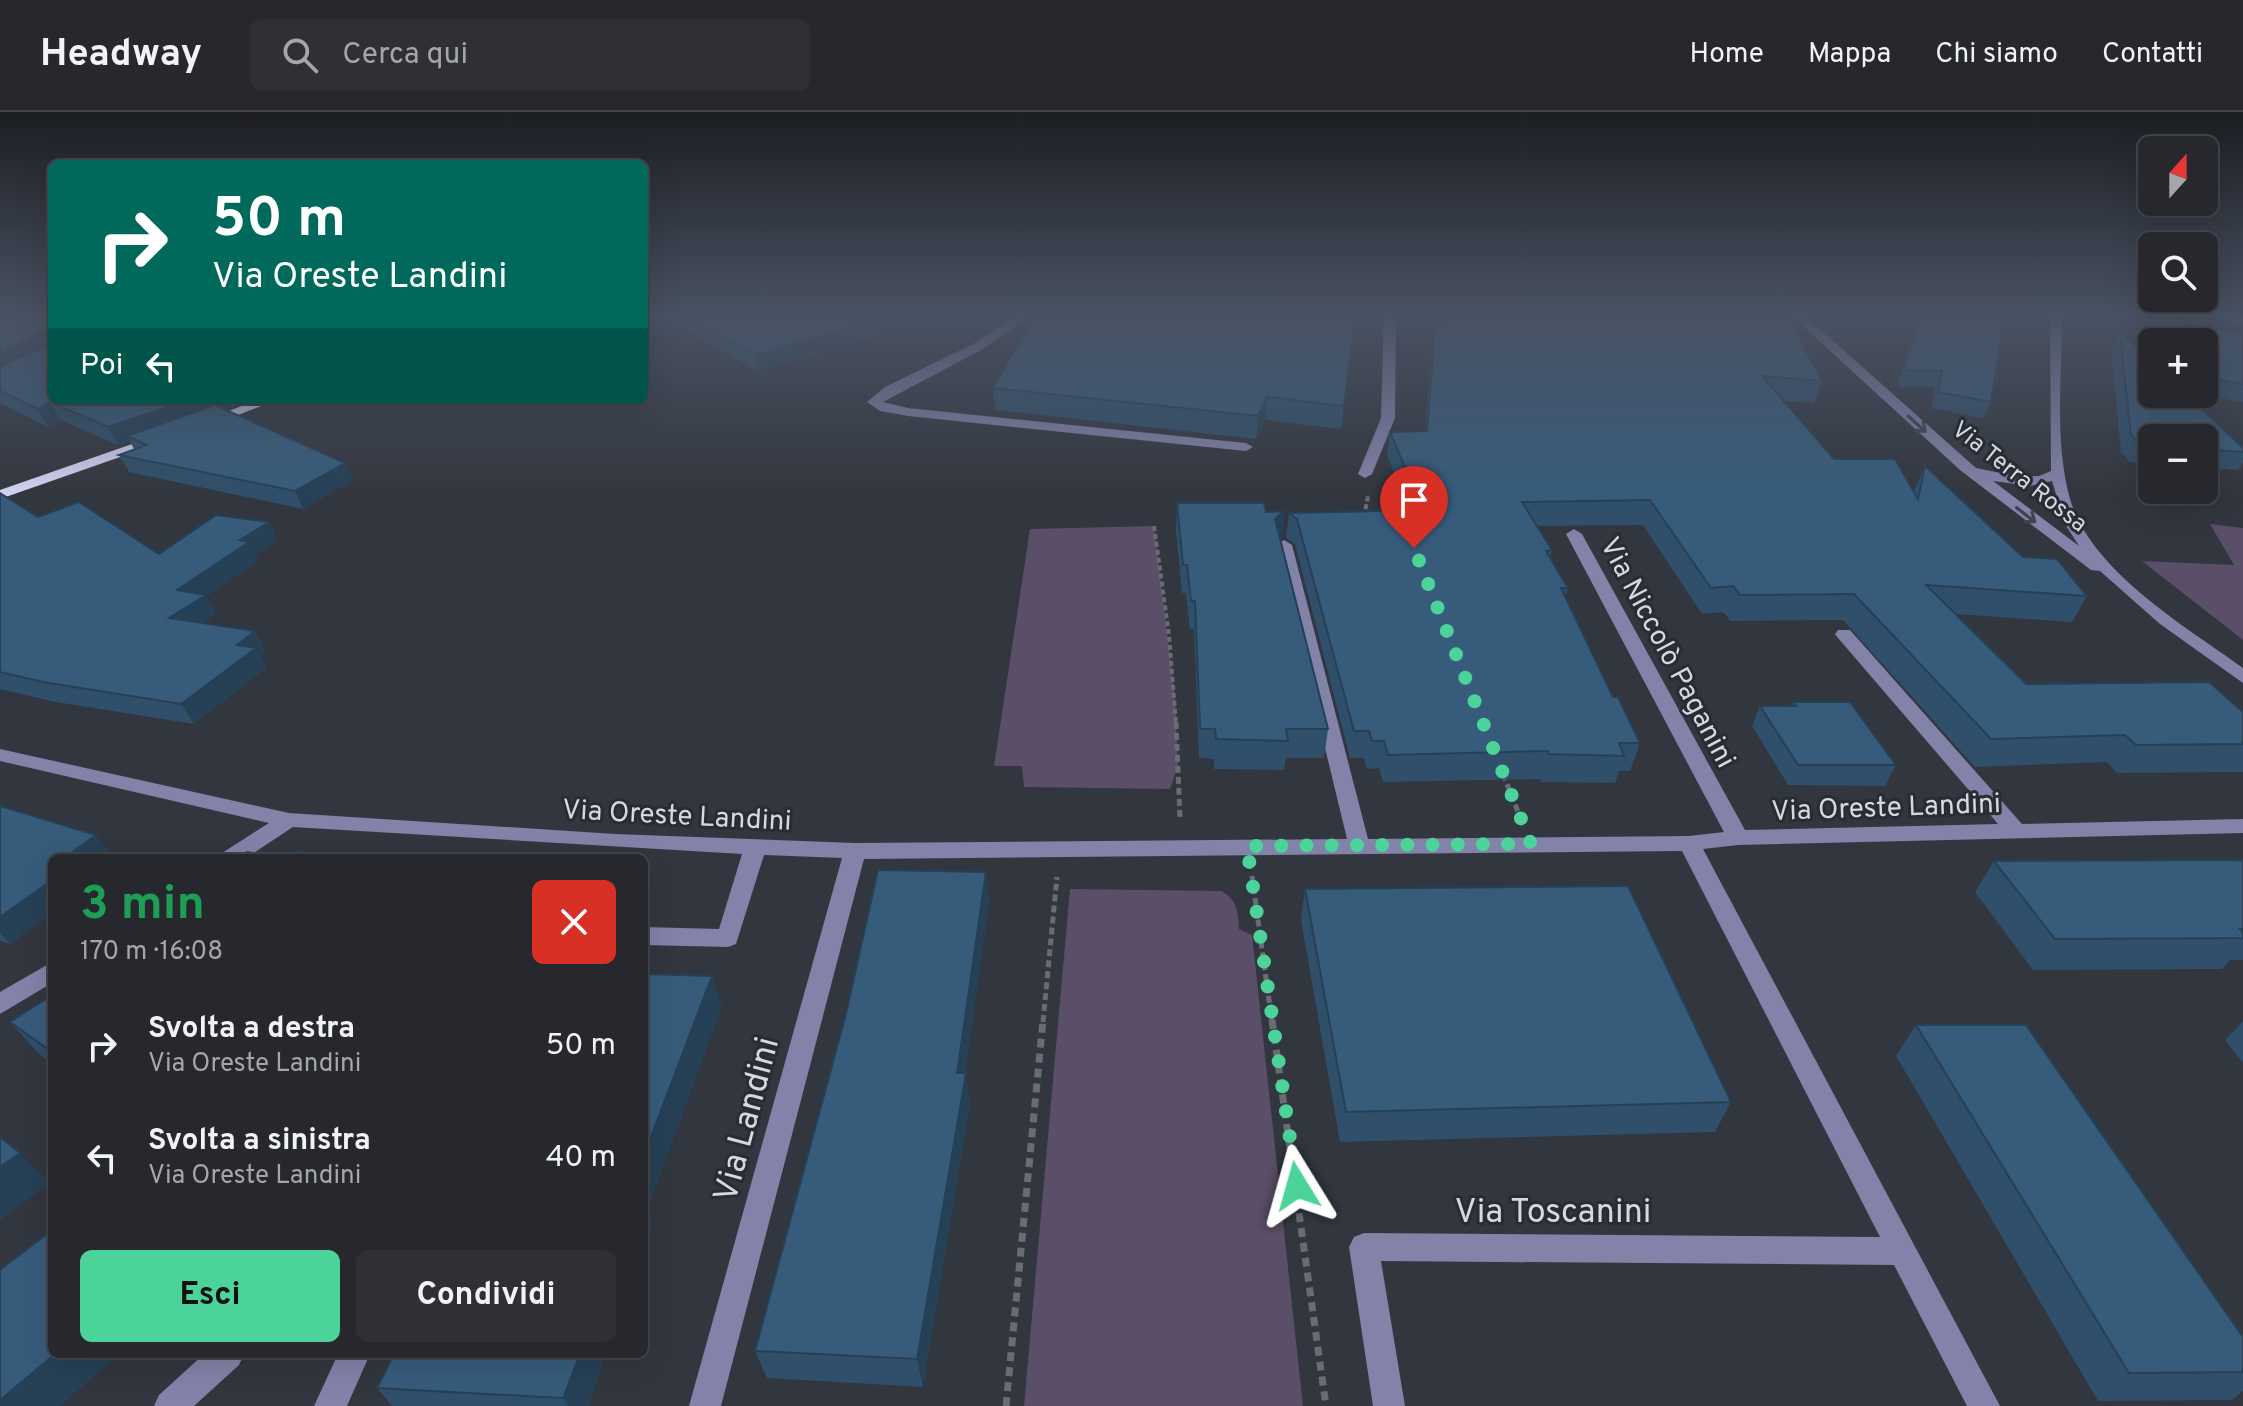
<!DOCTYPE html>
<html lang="it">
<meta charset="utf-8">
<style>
body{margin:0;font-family:Overpass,sans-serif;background:#2e3036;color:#f1f3f6;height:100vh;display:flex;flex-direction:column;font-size:30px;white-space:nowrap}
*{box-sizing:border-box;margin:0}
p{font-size:26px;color:#a4a6aa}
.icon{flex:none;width:44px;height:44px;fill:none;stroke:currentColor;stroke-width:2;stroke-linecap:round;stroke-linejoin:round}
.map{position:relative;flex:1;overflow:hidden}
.panel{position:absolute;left:48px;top:742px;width:600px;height:504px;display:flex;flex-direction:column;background:#26282e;border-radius:12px;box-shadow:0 8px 32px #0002,0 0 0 2px #42444a}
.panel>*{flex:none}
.top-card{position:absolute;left:48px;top:48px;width:600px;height:244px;border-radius:12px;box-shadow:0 8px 32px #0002,0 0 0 2px #42444a;background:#00695c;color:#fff;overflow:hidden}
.needle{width:52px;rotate:21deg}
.tools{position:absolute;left:2138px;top:24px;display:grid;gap:16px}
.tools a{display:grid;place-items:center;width:80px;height:80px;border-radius:12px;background:#26282e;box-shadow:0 8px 32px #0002,0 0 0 2px #42444a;font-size:40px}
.pin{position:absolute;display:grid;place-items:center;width:68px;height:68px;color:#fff;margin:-82px -34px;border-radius:50% 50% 50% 0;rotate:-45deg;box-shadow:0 0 8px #0007}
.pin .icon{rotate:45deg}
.me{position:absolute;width:88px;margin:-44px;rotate:352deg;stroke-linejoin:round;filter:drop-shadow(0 0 6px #0008)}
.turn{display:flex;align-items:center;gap:28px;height:168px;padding:0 32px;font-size:36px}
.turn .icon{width:104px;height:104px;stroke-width:2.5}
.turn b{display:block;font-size:56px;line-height:68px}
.then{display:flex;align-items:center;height:76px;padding:0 32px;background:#0003;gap:16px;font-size:30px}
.round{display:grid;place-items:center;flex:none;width:84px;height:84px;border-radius:12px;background:#2e3036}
.head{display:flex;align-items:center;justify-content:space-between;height:136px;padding:0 32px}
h1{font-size:48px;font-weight:700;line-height:60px;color:#1e9e55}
.cta{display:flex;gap:16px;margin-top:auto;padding:16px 32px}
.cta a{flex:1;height:92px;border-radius:12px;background:#4cd39a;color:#111;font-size:32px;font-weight:700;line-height:92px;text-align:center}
.cta a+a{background:#2e3036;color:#f1f3f6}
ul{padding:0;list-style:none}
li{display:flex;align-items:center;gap:24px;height:112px;padding:0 32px}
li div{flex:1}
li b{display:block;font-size:30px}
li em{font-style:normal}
header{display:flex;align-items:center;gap:48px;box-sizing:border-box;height:112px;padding:0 40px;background:#26282e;border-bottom:2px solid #42444a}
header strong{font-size:38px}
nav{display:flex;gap:44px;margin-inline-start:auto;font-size:28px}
.search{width:560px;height:72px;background:#2e3036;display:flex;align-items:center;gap:20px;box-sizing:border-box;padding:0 28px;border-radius:12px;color:#a4a6aa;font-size:30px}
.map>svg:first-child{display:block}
</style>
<header>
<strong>Headway</strong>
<div class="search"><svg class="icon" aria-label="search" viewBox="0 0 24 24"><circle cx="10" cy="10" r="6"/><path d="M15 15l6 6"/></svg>Cerca qui</div>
<nav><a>Home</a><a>Mappa</a><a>Chi siamo</a><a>Contatti</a></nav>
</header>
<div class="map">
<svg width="2243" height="1294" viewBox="0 0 2243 1294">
<rect width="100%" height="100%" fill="#32363e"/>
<path fill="#5b4e68" d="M2210,412L2243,416V528L2142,449L2234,453Z
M1154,414L1175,585L1178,654L1170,677L1024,675L1022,654H994L1030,417Z
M1070,777L1222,779C1238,789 1238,800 1239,817L1252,823L1303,1294H1024Z"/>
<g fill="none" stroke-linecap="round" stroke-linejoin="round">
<path stroke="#696c73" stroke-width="4" stroke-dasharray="5 3" stroke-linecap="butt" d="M1364,405L1368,384
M1154,414L1169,523L1176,612"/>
<path stroke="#696c73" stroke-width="5" stroke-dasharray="7 4" stroke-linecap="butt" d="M1176,610L1180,706
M1503,662L1520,705
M1252,764L1272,910
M1043,910L1057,765"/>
<path stroke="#696c73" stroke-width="7" stroke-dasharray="9 6" stroke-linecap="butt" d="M1272,908L1326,1294
M1006,1294L1043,908"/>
<path fill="#8382a8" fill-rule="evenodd" d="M1017,203H1031L983,237L883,290L908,296L1246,331L1253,335L1246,339L908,304L880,299L867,290L885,275L975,231Z
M1384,203H1396L1395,306L1372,362L1365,366L1358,362L1381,306Z
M1791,203H1804L1976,356L2020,365L2039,364L2051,359L2050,203H2062C2062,263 2054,329 2070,387C2091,459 2185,514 2243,556V571L2160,512L2100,459L2091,458L1960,358ZM1993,369L2030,374L2052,369L2065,412L2079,434Z
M2203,203L2243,205V211Z
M1574,417L1582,422L1745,718L1998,712L1838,526L1835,522L1838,518H1850L2022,712L2243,707V721L1738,733L1703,737L2000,1294H1967L1894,1153L1381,1149L1405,1294H1373L1349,1135L1354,1125L1364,1121L1880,1125L1682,739L864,747L721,1294H689L842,746L764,743L736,832L728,835L644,833V815L719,817L742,742L293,715L246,746H219L222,741L269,711L0,649V637L289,701L615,722L855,731L1347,727L1276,433L1284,428L1292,433L1368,727L1689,724L1724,720L1566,422Z
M52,850V871L0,902V880Z
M204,1242H244L239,1253L194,1294H154L159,1283Z
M338,1242H370L347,1294H314Z"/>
<path fill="#d4d3f3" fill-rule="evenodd" d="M257,288H277L212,313L200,310Z
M158,323L163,324V330L0,387V378Z"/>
</g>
<path fill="#2f4f6a" d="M0,203H52V288H211L201,292L204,297L345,351L353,368L303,397L129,360L119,343L134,337L130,329L118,333L60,308L48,315L0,291Z
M659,203H871L880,223L758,259Z
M1355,203L1341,317L1265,308L1256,327L995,298L993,276Z
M1443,203H1735L1822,269L1814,291L1783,289L1834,347L1914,379L1925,354L2023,445L2087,484L2072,510L1955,502L2026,572L2243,600V660L2117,661L2107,650L1975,655L1843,508L1731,509L1723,500L1702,502L1643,413L1537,414L1552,438L1550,446L1568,476L1565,485L1613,585L1640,631L1630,659H1619L1615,671L1541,670L1540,667L1383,670L1379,656L1367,657L1364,646H1350L1295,432L1286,426L1289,401L1409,398L1387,343L1390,320L1425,319L1432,237L1435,216H1442Z
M1919,203H2004L1991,290L1983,306L1931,296L1935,275H1897Z
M2159,209L2243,222V290L2195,282H2204V230H2152V232L2151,224Z
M2120,220L2243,336V350L2238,358L2204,356V326H2152V352L2130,350L2121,340L2111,236Z
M0,381L38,405L159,442L278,428L255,443L258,449L206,484L216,502L202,511L266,539L260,543L266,556L194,612L56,590L0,577Z
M1177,391L1266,400L1284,399L1281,427L1328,617L1324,646H1286L1284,658L1214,657V647L1199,646L1194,517H1190L1186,481H1182L1176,418Z
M1793,590L1896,653L1885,674L1788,673L1752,614L1760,594H1790Z
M0,694L111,743L52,746V801L10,832L0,829Z
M2243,748V848H2230L2222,857L2033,858L1975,780L1994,749Z
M986,760L989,790L965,961L970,992L923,1275L767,1266L755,1239Z
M1305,777L1731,990L1715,1020L1340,1030L1301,808Z
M52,883V951L38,941L10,910Z
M2243,909V951L2225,928Z
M1916,913L2243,1225V1279L2232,1288L2098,1289L1896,944Z
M606,1242L588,1294H392L377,1276Z"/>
<path fill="#264056" d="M878,207L880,223L758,259L755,243Z
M41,220L51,236L0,262V240Z
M1267,285L1265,308L1256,327L1258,304Z
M187,288H211L201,292L206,303L127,324L130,329L118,333L108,315Z
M50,290L60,308L48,315L38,297Z
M345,351L353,368L303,397L295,379Z
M1284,399L1282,426L1273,434L1275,407Z
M269,410L278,428L255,443L258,449L206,484L216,502L180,526L169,506L177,478L240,428Z
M255,519L266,539L260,543L266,556L194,612L181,592L237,533Z
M96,723L111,743L108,746H64Z
M986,760L989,790L962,981L966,961L970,992L923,1275L917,1247Z
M52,768V801L10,832L0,820V805Z
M712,864L722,895L647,1099L653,1113L644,1138V1043Z
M20,1041L50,1071L0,1108V1055Z
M55,1242H120L60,1294H0V1288Z
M580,1242H606L588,1294H568L563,1286Z"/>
<path fill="#375c7b" stroke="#264056" stroke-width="2" d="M0,203H52V288H189L108,315L50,290L38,297L0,279V255L44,234L45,221L41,220L0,240Z
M683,203H871L878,207L755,243Z
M1035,203H1355L1344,294L1267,285L1258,304L993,276Z
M1445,203H1735L1789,207L1822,269L1762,264L1834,347H1895L1918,387L1925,354L2023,445L2057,447L2087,484L1926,473L2026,572L2209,570L2243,600V632L2136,633L2125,623L1991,627L1854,482L1740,483L1733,474L1711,476L1650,388L1522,390L1552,438L1546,439L1568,476H1561L1613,585H1618L1640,631H1619L1624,644L1549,642L1548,639L1388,643L1384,629H1372L1369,619H1354L1297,407L1289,401L1423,398L1390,320L1427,319L1435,216L1444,217Z
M1920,203H2004L1991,290L1938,280L1942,259L1904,258Z
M2159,209L2243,222V272L2204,265V230H2163Z
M2120,220L2152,250V282H2186L2243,336V340L2204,337V326H2152V333L2140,332L2131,323Z
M215,293L345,351L295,379L119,343L147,333L127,324Z
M0,381L38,405L79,390L159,442L216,403L269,410L240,428L249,430L177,478L206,483L169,506L255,519L237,533L256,536L181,592L43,570L0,560Z
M1177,391H1264L1266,400L1284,399L1275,407L1328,617H1286L1288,629L1216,627L1215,617H1200L1195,489H1191L1187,453H1183Z
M1793,590H1850L1896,653H1798L1760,594H1796Z
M0,694L96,723L64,746H52V768L0,805Z
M296,739L333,746H289Z
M247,740L278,746H241Z
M2243,748V817H2240L2243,820V826L2055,827L1994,749Z
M878,758L986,760L957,961H966L917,1247L755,1239L846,902Z
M1628,774L1731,990L1346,1000L1305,777Z
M644,862L712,864L644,1043Z
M52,883V940L10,910Z
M1916,913H2026L2243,1225V1260L2129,1261Z
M0,1025L20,1041L0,1055Z
M52,1118V1242H55L0,1288V1158Z
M394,1242H580L563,1286L377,1276Z"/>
<defs><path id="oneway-shaft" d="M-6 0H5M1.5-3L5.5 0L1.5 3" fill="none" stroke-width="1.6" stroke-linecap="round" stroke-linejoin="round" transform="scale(2)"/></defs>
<g stroke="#3f4251">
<use href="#oneway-shaft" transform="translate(1917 312) rotate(42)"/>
<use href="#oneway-shaft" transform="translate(2026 403) rotate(38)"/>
</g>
<linearGradient id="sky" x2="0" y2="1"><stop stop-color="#1c1e22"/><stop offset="0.53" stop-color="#495263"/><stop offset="1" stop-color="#495263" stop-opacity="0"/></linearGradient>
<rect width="2243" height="384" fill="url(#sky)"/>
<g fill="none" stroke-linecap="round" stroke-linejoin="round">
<path stroke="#4cd39a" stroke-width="14" stroke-dasharray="0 25.2" d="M1297,1074L1247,734L1531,732L1414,436"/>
</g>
<g text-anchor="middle" stroke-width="6" stroke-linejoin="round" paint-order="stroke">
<g font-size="24" fill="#d6d9de" stroke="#282c34">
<text transform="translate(2020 364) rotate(38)" y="8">Via Terra Rossa</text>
</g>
<g font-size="28" fill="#d6d9de" stroke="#282c34">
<text transform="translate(1669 540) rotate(62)" y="10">Via Niccolò Paganini</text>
<text transform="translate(1886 694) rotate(-2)" y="10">Via Oreste Landini</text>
<text transform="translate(677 702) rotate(3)" y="10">Via Oreste Landini</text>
</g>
<g font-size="34" fill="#d6d9de" stroke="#282c34">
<text transform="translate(745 1007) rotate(-75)" y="12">Via Landini</text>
<text x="1553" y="1110">Via Toscanini</text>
</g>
</g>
</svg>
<div class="tools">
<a><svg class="needle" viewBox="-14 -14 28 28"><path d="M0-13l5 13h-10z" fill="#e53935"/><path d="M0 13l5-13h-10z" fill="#a4a6aa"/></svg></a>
<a><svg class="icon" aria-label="search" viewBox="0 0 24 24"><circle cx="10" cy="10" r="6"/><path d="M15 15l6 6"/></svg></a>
<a>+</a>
<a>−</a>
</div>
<div class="pin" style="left:1414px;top:436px;background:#d93025"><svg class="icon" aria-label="arrive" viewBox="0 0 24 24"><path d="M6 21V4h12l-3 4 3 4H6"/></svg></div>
<svg class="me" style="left:1297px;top:1074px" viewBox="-20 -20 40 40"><path d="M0-17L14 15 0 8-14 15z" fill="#4cd39a" stroke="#fff" stroke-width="4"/></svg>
<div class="top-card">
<div class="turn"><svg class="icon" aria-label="right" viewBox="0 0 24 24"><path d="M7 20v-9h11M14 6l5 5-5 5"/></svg><div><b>50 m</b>Via Oreste Landini</div></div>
<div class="then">Poi<svg class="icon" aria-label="left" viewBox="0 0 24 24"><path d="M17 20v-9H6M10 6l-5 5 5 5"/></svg></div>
</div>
<section class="panel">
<div class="head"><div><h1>3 min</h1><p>170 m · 16:08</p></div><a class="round" style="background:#d93025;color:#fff"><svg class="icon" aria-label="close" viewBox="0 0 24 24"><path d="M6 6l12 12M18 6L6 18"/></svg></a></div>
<ul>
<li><svg class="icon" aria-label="right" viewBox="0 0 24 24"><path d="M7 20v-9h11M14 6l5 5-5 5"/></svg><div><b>Svolta a destra</b><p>Via Oreste Landini</p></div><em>50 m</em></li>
<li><svg class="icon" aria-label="left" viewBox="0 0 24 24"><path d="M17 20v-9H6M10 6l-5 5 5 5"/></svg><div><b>Svolta a sinistra</b><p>Via Oreste Landini</p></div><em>40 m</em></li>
</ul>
<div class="cta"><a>Esci</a><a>Condividi</a></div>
</section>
</div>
